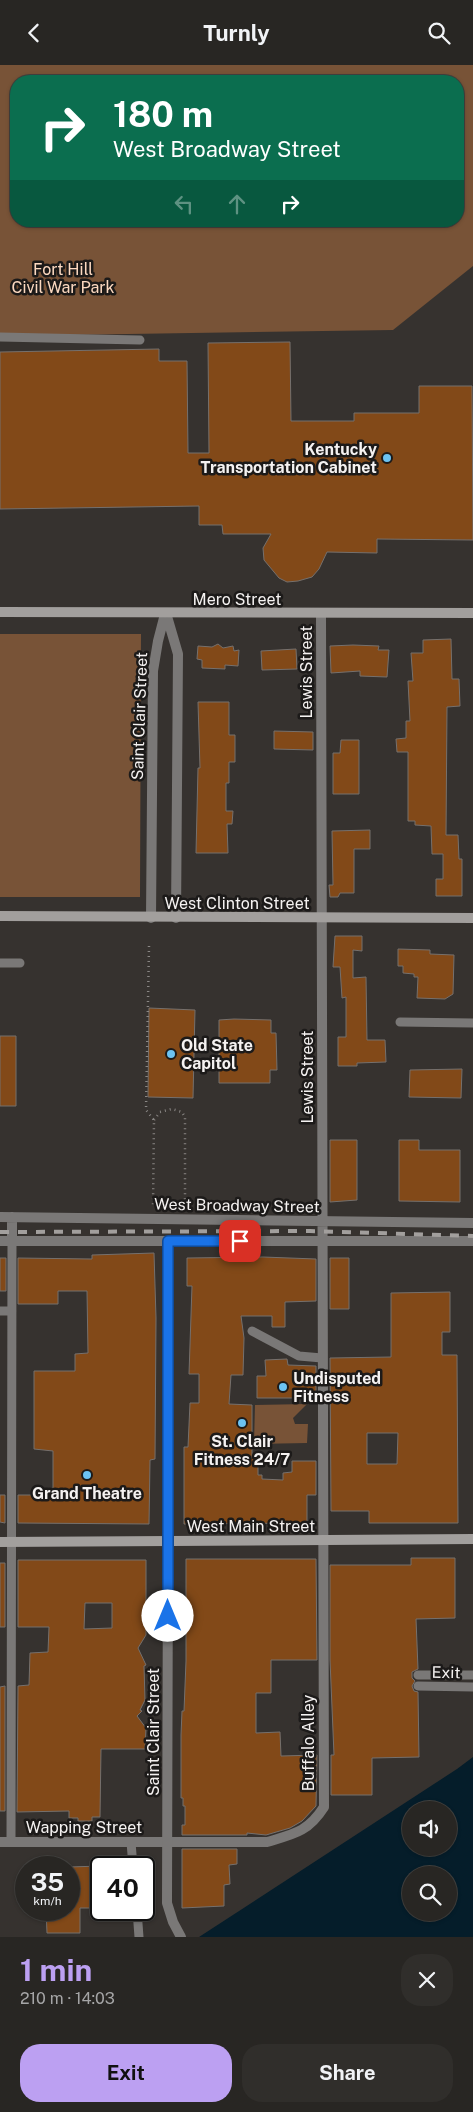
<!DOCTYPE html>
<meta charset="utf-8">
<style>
body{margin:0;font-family:"Public Sans",sans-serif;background:#302e2b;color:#f1f3f6;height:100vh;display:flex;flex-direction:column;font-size:19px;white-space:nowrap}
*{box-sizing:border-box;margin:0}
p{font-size:16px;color:#a5a5a6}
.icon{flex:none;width:28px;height:28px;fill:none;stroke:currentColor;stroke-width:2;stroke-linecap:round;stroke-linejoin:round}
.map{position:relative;height:1872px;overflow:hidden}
.panel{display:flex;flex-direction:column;background:#282623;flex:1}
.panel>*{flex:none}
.top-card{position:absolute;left:10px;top:10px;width:454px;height:152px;border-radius:20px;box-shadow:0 1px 4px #0004,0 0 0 1px #444341;background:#0b6e4f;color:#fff;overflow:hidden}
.tools{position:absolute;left:402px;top:1736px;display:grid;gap:10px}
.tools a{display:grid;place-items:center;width:55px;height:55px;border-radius:50%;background:#282623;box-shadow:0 1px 4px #0004,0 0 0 1px #444341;font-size:25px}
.speed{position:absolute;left:15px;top:1791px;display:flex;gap:10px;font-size:25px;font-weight:700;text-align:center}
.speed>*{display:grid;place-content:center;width:65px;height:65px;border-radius:50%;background:#282623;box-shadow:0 1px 4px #0004,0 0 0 1px #444341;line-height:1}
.speed small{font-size:12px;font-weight:400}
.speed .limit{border:2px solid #111;border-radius:8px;background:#fff;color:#111}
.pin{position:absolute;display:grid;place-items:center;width:42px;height:42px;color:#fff;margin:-21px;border-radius:10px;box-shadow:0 2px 8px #0006}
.me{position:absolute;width:55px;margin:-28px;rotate:0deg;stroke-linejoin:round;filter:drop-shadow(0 0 4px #0008)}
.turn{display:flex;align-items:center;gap:18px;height:105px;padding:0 20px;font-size:22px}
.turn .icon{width:65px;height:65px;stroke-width:2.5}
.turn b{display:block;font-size:35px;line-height:42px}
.lanes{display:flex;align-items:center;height:48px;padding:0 20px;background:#0003;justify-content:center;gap:25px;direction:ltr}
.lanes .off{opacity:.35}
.round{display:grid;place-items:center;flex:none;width:52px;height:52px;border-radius:20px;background:#302e2b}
.headline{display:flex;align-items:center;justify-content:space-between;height:85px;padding:0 20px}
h1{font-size:30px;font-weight:700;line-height:38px;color:#bca0f2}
.button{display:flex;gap:10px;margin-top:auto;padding:10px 20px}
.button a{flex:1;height:58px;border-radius:20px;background:#bca0f2;color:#111;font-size:20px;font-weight:700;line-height:58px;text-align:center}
.button a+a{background:#302e2b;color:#f1f3f6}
header{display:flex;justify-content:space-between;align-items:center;height:65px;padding:0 20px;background:#282623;font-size:22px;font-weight:700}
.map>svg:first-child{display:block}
</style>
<header><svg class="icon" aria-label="back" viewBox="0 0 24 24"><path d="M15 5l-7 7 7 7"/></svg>Turnly<svg class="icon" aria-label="search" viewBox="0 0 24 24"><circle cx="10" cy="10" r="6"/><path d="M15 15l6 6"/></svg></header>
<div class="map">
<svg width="473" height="1872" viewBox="0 0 473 1872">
<rect width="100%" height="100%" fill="#36322f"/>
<path fill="#785337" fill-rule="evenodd" d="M0,0H473V201L393,265L0,271ZM16,16H458V156H16Z
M0,569H141L140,832H0Z
M307,1339L293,1353L295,1359H308L307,1378L254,1379L255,1340Z"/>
<path fill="#051d2a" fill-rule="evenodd" d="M473,1692V1872H199L457,1704ZM411,1745H449V1782H411ZM411,1810H449V1848H411Z"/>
<path fill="#824918" stroke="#75706d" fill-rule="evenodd" d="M290,277L291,356H354V348H419V321H472L473,475L377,474V488L327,487L319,504L312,512L298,516L287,517L279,513L264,495L263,483L271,469H223L222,460H199V441L0,444V287L159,284V296H187L188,388H209L208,278Z
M451,574L452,614H459L460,641L447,642L446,770H458L459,794H462V831H436V814H443V789H432L431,761L415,760V756H408V687H397L396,674L406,673V656H410L408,616H413L411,588H423V575Z
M218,579L223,583L233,581L234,586L239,585L238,601L225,600V604L202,603V595L197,594L198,581L212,582Z
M353,580L379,581L378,585H389L387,612L360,611V606L331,608L330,581Z
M296,584L297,604L262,605L261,586Z
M198,637H229V670H235V697H229V718H226V746H233L232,759H227L228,788H196L198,703H200Z
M274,666L313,667V685L274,684Z
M341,675H359V729H333V688H340Z
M370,765V784H354V828H340L338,832H330L329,820H333L332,766Z
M335,871H362V886L353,885V913L366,912L367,975H385L386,997L357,998V1001H338V972H346V932L342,933L340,902H333Z
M398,884L430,885V889L454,890L453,929L445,934L417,933L418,912H414V909L403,908V901H398Z
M149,943L195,945L193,1033L148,1032Z
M234,954L271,955V968H276L277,1005H270V1018H219V955Z
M0,971H16V1041H0Z
M462,1004L461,1033L409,1032L410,1005Z
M330,1075H357V1135L330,1137Z
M399,1075H419V1085H460V1137L399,1136Z
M154,1188L156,1253L155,1394L150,1395L149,1459L18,1458V1430H49V1428L53,1427V1386L34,1384V1306H75V1289L88,1288L87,1226H58V1239H18V1193L92,1194V1190Z
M263,1192L316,1194V1236L285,1237V1262H272V1251H241L244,1273L243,1310H231L229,1339L252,1340V1393H258V1410H262V1414L283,1415V1408L292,1407V1396H316V1430H307V1458L184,1459V1382H188L190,1338H199V1309H189L192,1221H187V1193Z
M0,1193H6V1226H0Z
M330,1193H349V1244H330Z
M450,1227V1267H442V1290H457L458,1458H369V1446H331L330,1293L391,1292V1228ZM367,1368H398L397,1399H367Z
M287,1294L288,1300L316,1301V1333H257V1311H266L265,1295Z
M0,1430H5V1458L0,1457Z
M411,1493H455V1553L416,1554L418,1604L412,1607V1613L415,1616L412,1621L414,1626L418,1627L419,1692L372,1693V1730H331V1690H334L330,1595V1500H411Z
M186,1494H316L317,1595H271V1628H256V1668L280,1667L281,1691L317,1690L316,1741L302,1756L290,1763L266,1770L247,1768V1770H182V1760H185V1741H183V1733H181V1670L182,1646H184L186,1596Z
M18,1495H146V1570L138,1583L146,1600L144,1601L145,1635L140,1645L142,1646L137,1651L146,1663L145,1684H101L100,1752H92V1756H78V1753H69V1746L17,1747L18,1621L29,1620L30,1588L48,1587L49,1562H18ZM85,1538H112V1563L84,1564Z
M0,1498H5V1562H0Z
M5,1621V1746H0V1622Z
M182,1784H237V1799L229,1800L230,1819L224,1820V1841L182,1843Z
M101,1801V1843H80V1868H47L46,1845H69V1802Z"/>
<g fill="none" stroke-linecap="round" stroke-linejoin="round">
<path stroke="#8a8785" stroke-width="2.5" stroke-dasharray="1 4" stroke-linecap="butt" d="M149,881L146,1045L154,1055L153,1142
M154,1055L160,1047L172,1044L182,1047L185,1052V1143"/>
<path stroke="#7a7877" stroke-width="9" d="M0,272L140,275
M0,898H20
M400,957L473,958
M0,1246H12
M252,1266L299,1291L322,1293
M418,1610H473
M418,1621L473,1622
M11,1777L12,1176
M131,1777L133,1802
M137,1845L139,1872"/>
<path stroke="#7a7877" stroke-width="10" d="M166,548L178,589L176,853
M151,853L153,606L158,576L165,549
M0,1152L473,1158
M12,1152V1176
M0,1176H473
M168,1176V1476
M0,1777H267C294,1769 308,1767 324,1742L321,549"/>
<path stroke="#7a7877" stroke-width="10" d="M168,1476L167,1838L173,1857L181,1872"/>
<path stroke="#a29f9d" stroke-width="10" d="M0,547L473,548
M0,851L473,853
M0,1477L473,1474"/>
<path stroke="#a29f9d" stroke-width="4" stroke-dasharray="9 9" stroke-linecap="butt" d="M0,1167L310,1166L473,1171"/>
</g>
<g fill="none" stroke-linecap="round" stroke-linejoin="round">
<defs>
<path id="route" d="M168,1551V1176H240"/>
</defs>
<use href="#route" stroke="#114b97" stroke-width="12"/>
<use href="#route" stroke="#1a73e8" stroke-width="9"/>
</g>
<g fill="#6cc3f3" stroke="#1c1a19" stroke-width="2">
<circle cx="387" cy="393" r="5"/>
<circle cx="171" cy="989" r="5"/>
<circle cx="283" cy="1322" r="5"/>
<circle cx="242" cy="1358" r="5"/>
<circle cx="87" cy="1410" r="5"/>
</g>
<g text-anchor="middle" stroke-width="5" stroke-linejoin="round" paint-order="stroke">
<g font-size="16" fill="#fcd9c0" stroke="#1c1a19">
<text x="63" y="210">Fort Hill<tspan x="63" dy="18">Civil War Park</tspan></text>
</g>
<g font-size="16" font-weight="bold" fill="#f5f2f1" stroke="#1c1a19" text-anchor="start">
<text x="377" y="390" text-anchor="end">Kentucky<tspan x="377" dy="18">Transportation Cabinet</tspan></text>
<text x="181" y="986">Old State<tspan x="181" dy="18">Capitol</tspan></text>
<text x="293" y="1319">Undisputed<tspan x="293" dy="18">Fitness</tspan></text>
<text x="242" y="1382" text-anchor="middle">St. Clair<tspan x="242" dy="18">Fitness 24/7</tspan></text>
<text x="87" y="1434" text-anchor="middle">Grand Theatre</text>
</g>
<g font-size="16" fill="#f5f2f1" stroke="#1c1a19">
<text x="237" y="540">Mero Street</text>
<text transform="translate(306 607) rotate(-90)" y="6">Lewis Street</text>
<text transform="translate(139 651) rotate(-88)" y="6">Saint Clair Street</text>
<text x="237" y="844">West Clinton Street</text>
<text transform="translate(307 1012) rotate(-90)" y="6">Lewis Street</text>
<text transform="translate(237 1140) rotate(1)" y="6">West Broadway Street</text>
<text x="251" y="1467">West Main Street</text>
<text transform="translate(446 1607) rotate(1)" y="6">Exit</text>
<text transform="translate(153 1667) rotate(-90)" y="6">Saint Clair Street</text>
<text transform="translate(308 1678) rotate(-90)" y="6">Buffalo Alley</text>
<text x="84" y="1768">Wapping Street</text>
</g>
</g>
</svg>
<div class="tools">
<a><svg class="icon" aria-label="sound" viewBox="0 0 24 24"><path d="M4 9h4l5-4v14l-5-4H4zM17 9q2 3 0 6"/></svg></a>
<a><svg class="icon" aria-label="search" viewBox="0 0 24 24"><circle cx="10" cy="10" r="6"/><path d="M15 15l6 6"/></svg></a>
</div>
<div class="speed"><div>35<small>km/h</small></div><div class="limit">40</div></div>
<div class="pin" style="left:240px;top:1176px;background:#d93025"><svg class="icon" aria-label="arrive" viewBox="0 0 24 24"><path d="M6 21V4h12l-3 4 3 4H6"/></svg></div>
<svg class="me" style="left:168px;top:1551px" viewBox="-20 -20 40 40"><circle r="19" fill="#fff"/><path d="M0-13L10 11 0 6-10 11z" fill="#1a73e8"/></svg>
<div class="top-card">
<div class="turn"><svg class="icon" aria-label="right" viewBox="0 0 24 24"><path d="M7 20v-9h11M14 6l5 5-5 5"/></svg><div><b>180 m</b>West Broadway Street</div></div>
<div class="lanes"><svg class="icon off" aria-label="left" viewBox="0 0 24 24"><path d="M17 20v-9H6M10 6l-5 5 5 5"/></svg><svg class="icon off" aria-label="ahead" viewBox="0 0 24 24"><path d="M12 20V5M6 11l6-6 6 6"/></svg><svg class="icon" aria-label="right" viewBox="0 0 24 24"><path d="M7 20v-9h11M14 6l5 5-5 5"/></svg></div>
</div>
</div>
<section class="panel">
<div class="headline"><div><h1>1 min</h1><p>210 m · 14:03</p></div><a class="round"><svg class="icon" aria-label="close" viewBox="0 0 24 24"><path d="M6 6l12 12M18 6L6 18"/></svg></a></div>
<div class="button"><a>Exit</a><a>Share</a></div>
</section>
